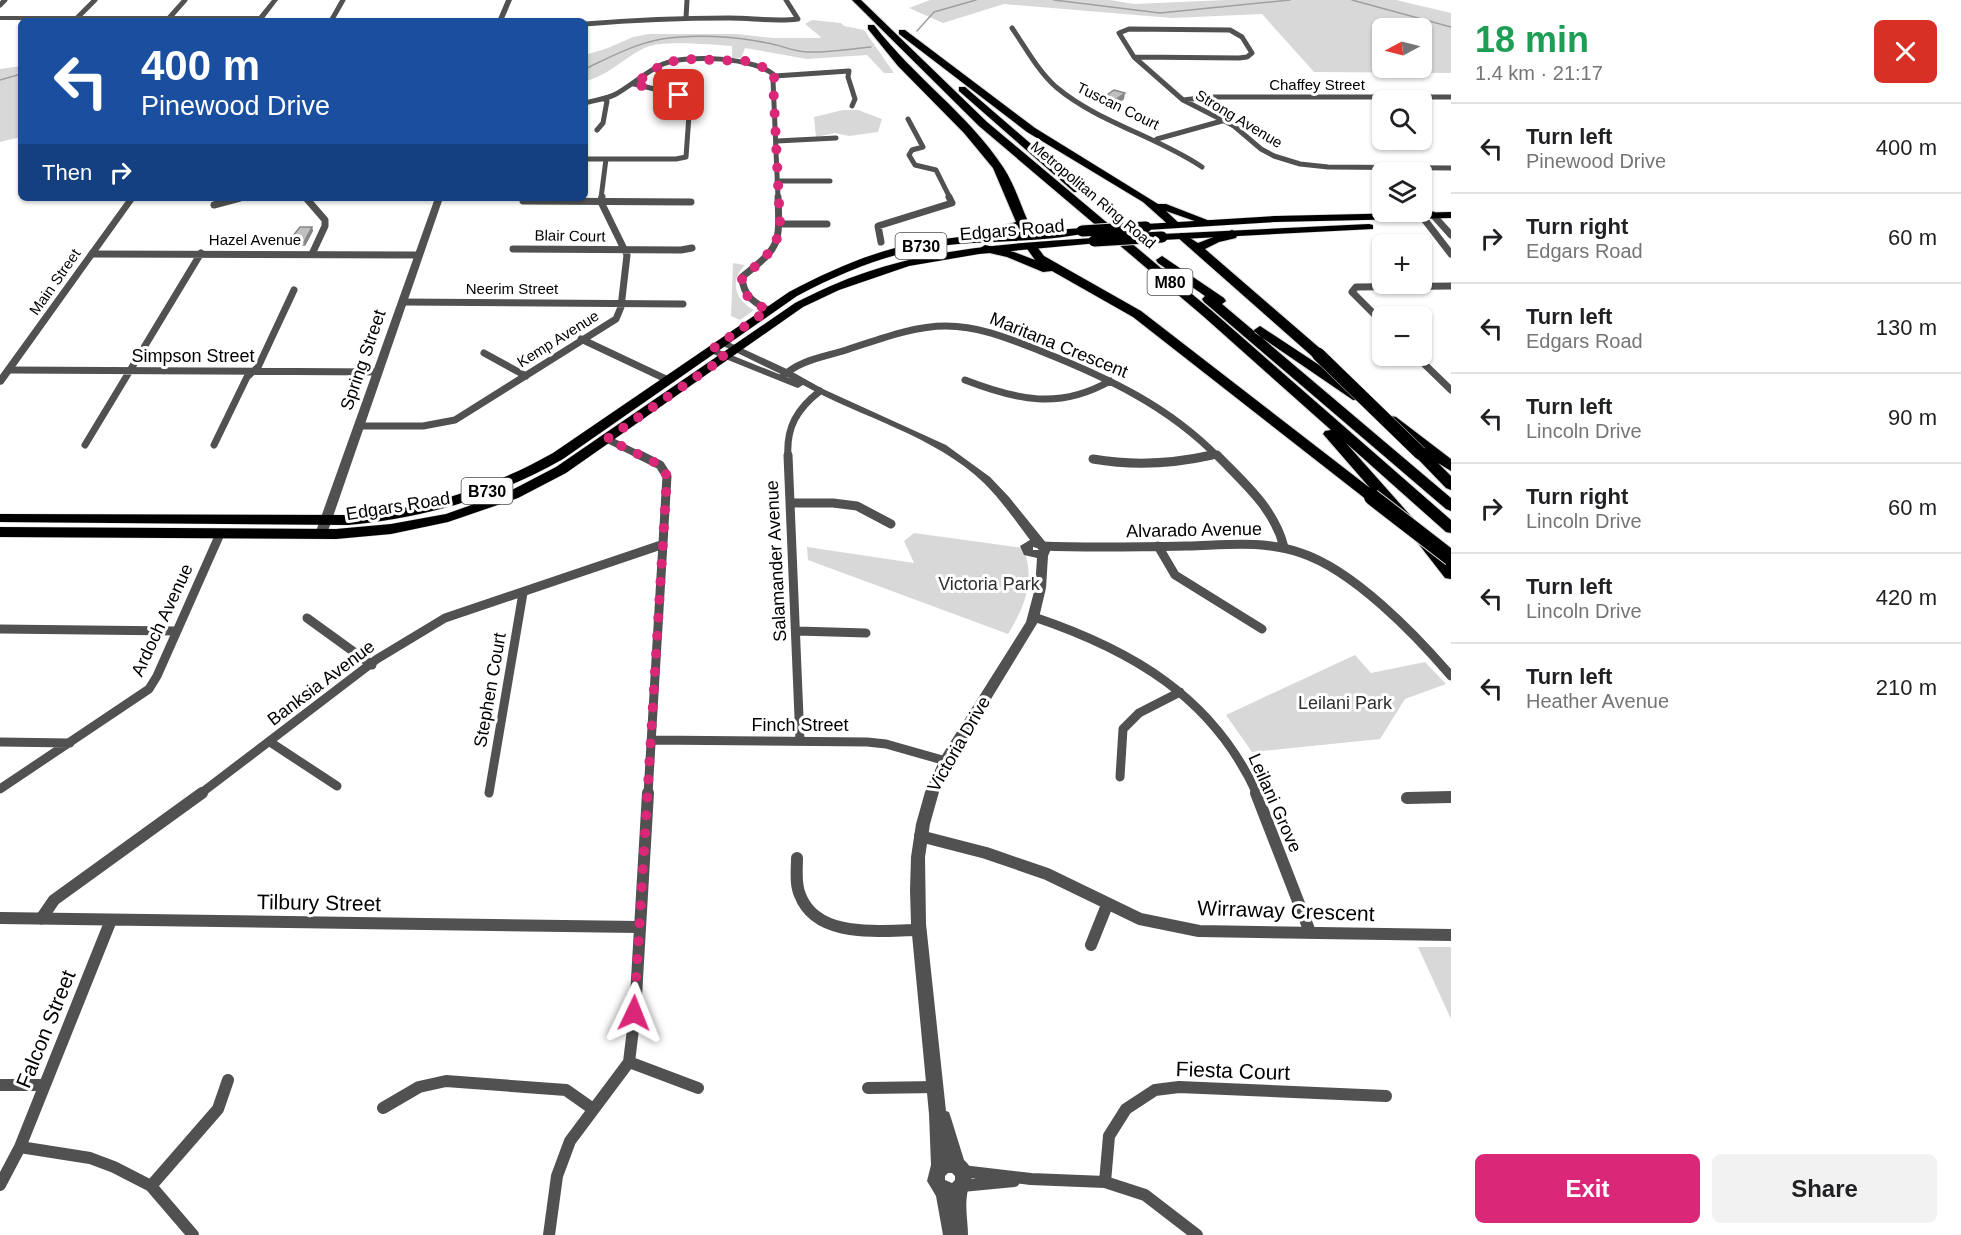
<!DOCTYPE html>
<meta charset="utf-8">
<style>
body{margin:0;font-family:Arial,sans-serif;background:#f2f2f2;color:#202124;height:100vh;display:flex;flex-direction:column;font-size:22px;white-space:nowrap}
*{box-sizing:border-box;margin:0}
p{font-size:20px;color:#757577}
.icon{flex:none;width:33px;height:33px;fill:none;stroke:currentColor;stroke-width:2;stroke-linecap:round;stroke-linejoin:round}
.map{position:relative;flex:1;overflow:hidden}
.sheet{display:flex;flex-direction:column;background:#fff;width:510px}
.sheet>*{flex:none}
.top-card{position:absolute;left:18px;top:18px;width:570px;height:183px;border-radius:9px;box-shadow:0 2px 4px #0004;background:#1a4fa0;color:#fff;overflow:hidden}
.needle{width:39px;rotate:263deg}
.tools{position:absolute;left:1372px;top:18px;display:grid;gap:12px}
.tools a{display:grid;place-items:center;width:60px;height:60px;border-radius:9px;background:#fff;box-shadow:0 2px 4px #0004;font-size:30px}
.pin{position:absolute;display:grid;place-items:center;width:51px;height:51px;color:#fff;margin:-26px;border-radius:12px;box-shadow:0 3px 9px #0006}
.me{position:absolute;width:66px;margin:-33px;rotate:2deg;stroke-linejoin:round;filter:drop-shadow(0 0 4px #0008)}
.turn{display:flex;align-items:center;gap:21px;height:126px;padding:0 24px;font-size:27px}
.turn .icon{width:78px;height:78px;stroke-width:2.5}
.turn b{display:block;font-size:42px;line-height:51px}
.then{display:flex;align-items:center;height:57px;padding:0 24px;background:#0003;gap:12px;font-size:22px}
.round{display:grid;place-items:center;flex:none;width:63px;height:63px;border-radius:9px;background:#f2f2f2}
.summary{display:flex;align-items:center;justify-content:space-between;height:102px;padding:0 24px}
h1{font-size:36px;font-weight:600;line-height:45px;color:#1e9e55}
.cta{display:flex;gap:12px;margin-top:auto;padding:12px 24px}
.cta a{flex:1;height:69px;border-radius:9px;background:#db2777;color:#fff;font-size:24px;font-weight:600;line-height:69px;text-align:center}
.cta a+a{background:#f2f2f2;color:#202124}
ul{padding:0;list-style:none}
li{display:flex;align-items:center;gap:18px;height:90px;padding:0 24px;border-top:2px solid #e0e0e0}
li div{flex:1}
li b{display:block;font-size:22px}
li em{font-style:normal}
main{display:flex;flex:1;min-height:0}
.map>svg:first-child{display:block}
</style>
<main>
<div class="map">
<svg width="1451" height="1235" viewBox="0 0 1451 1235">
<rect width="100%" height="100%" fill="#fff"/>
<path fill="#d8d8d8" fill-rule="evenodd" d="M930,0H1110L1134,4L1227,0H1396L1451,13V73L1314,72L1262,14L1172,18L1004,4L943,23L909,8ZM1383,28H1422V68H1383Z
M812,20L841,23L844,26L864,30L894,73H884L867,55L807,59L745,48L741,58H732V46C712,45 665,40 647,47C625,56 609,76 585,81V55L608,48L633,37L649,34H737L773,38H819L821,37L805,24Z
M21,66V137L0,142V69Z
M843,110H858L882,119L878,132L849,136L835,133L816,137L814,117Z
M733,263L745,265C729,281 735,300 754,310L740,320L731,316Z
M914,533L1023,548C1036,579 1025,606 1008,634L808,560L807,547L914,563L904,541Z
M1355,655L1371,673L1425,662L1446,684L1405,699L1380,739L1252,752L1226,715Z
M1418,947H1451V1019Z"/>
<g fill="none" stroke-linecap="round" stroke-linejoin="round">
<path stroke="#9f9f9f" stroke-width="1.5" d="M1054,0L1160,13L1290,0
M1352,0L1451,27
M917,31L934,12L976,0
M585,69C610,57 634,44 662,39C695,34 734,36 767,43C781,45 791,51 807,52C828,53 850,49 871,47
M0,80L21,74"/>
<defs>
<path id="primary" d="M1451,212V218L1275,222L1146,230L1141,227L1146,224L1275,216Z
M1369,224L1373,225V229L1162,240L1157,237L1162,234Z
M1082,228L1087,231L1086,233C1041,243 986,240 939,246C889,253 842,272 797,296L563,459C496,497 425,518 348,525L0,522V514L348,515C422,510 489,489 553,453L789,292C823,274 858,258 895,248C955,233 1020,233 1082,228Z
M1094,238L1099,241L1098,243L979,254L909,266L839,290L803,307L566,473L518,498L448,522L391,534L336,539L0,537V527L336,529L391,524L446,514L508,492L556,467L795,303C819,291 842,280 867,272C940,247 1018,243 1094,238Z"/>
<path id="motorway" d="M852,0H861L987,122L1211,310L1451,520V533L1446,532L1346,443L1410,515L1413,518L1410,521H1400L1379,498L1372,502L1367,500L1133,317L1052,271L1043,272L1007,257L981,251L979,249L985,245L1014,252L1035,260L1025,246L1027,244H1035L1044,256L1141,311L1370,488L1323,434L1325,431L1331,430L1203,316L979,126Z
M868,25H874C913,76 969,115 1003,167C1017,188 1022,212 1034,234L1032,236H1024L1019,228L970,241L966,240V236L1016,222L993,168L964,133L898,66L868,29Z
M899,30H905L1035,128L1158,204H1166L1215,223L1209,226L1166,211L1181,225L1179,227H1171L1143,202L1027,132L899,34Z
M959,87H965L1082,188V192H1074L959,91Z
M1232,230L1238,233L1236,238L1219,242L1205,249L1323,351L1325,354L1323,357H1313L1176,236L1182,233L1198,243Z
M1162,256L1224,298L1226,301L1222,304L1451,498V511L1446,509L1204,302L1202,299L1205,296L1158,263L1156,260Z
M1260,326L1363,394L1365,397L1363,400H1353L1255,333L1254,330Z
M1391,416L1396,417L1451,459V471L1438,463L1451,476V490L1446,488L1415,456L1413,453L1419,449L1386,423L1384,420L1386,417Z
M1425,537L1430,538L1451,563V579L1445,578L1417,542Z"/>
</defs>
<use href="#primary" stroke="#dbdbdb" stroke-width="1"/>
<use href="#motorway" stroke="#dbdbdb" stroke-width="2"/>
<path stroke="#515151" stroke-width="5" d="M0,5L5,0
M170,17L185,0
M77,18L95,0
M686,18L687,0
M331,21L343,0
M585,24C633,20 680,18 729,18C752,18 775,22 798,19L786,0
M1012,28C1026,48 1038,71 1056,87C1099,123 1156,136 1202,167
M1129,29L1230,30L1242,37L1252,53L1247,57L1239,58L1134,57L1119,33Z
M1134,57L1183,100L1234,126L1261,149L1274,156L1300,164L1328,167L1451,168
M775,76L849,71L848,77L855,99L852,106
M775,76L773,80L778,198
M1183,100L1209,97H1451
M585,103C595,100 607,99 616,94C632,85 647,71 663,64C687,54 756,57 775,76
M908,119L923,147L912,150L909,155L915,165L936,170L950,198
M597,130L603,123L607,101L604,99
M1157,139L1222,121
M777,141L836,138
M585,159H676L686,157L690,101L679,95L634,84
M777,181H830
M601,198L606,159"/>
<path stroke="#515151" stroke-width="7" d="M306,198L325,220V226L312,254
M523,201L691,202
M214,205L240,198
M1421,215L1451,254
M1433,215L1451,235
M780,224H827
M881,242L878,226L952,203L949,197
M513,249L681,250L692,248
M92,254L419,255
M402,302L683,304
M768,310C753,302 743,295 742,277C780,247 780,245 778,197
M1383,323L1352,292L1356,287L1451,286
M581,339L668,380
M484,353L526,376
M1416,356L1451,390
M9,370L377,372
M782,377C800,359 826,357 849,349C880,339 913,326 946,326C981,326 1012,340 1043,352C1108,378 1168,406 1218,457
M965,380C1017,400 1059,410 1110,381
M358,426H423L455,420L616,319L621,307L627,255L601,202L602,197
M607,439L643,457
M85,445L201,253
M214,445L247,377L258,367L294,290
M788,457C786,427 797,409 820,391
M1205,457L1216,454"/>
<path stroke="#515151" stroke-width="9" d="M640,455L660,465L667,476L648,794
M788,455L800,741
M1217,455C1244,483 1274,508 1284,547
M1093,459C1133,466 1172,464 1212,455
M790,503H833L857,506L891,524
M1042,546C1091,548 1139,547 1188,546C1226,545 1264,540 1301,553C1353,570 1415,634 1451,676
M1158,546L1175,575L1262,629
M1034,617C1132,650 1213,697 1257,794
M307,618L372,665
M0,629L176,631
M797,631L866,633
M651,740L867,742L886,744L946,761
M0,742L70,743
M270,742L337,786
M1120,777L1123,729L1139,713L1180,692
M0,789L149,689L157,676L220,534
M489,793L523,593
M200,794L377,659L445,618L661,545"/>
<path stroke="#515151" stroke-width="12" d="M1256,793L1310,932
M1407,798L1451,797
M920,836L986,853L1047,874L1140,919L1199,931L1451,935
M797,858C797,870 795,884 800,895C817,940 882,930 919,930
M0,918L638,927
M41,919L54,900L202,793
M1091,945L1107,905
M629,1062L698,1088
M0,1085H45
M868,1088L937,1087
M383,1108L419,1087L446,1081L566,1090L593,1109
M20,1147L90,1158L114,1167L151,1186L193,1235
M962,1171L1031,1179L1105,1182L1145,1195L1197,1235
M1105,1182L1109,1136L1126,1109L1155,1090L1179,1087L1386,1096
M0,1185L20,1147L111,920
M151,1186L218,1109L228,1080
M962,1186L1014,1181
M549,1235L557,1176L570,1141L629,1062L635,1013L648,793"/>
<path fill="#515151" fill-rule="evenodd" d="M272,0H278L262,21L0,20V16H259Z
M506,0H512L503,21H497Z
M128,198H136L3,384L0,385V375Z
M435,198H443L327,534L321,538L317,537L315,534Z
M722,339L789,370L823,389L946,445L990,477L1009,497L1051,549L1048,556L1046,588L1038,622L952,763L939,792L930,824L925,857L926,924L946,1111L949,1112L951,1118L964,1160C979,1174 969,1181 967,1195C965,1208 968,1223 968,1235H943L936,1196L927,1181L931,1165L929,1114L911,924L910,890L911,857L916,824L925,792L941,757L1026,622L1035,588L1037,558L1024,555L1020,546L1030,540C1015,520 1001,500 984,483C934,435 862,418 803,385L798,388L795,387L708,352V348H714L791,379L719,344L717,342ZM1033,547L1037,548L1039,550H1033ZM948,1173H952L955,1176V1180L952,1183L945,1180V1176Z"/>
<use href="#primary" fill="#000" fill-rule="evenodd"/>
<use href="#motorway" fill="#000" fill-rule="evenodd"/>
<defs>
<path id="primary-bridge" d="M1082,231L1146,227
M1094,241L1162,237"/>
<path id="motorway-bridge-far1" d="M1318,354L1420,453"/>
<path id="motorway-bridge" d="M1372,497L1451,558"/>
</defs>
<use href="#primary-bridge" stroke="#dbdbdb" stroke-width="13" stroke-linecap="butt"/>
<use href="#motorway-bridge-far1" stroke="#dbdbdb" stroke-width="14" stroke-linecap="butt"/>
<use href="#motorway-bridge" stroke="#dbdbdb" stroke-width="18" stroke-linecap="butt"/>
<use href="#primary-bridge" stroke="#000" stroke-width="11"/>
<use href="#motorway-bridge-far1" stroke="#000" stroke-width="13"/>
<use href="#motorway-bridge" stroke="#000" stroke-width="16"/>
</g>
<path fill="#a5a5a5" d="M1104,97L1124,99L1114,107L1103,103Z
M312,227L313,231L305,246H289L288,242Z"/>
<path fill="#868686" d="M1125,93L1124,99L1114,107L1115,100Z
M312,227L313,231L305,246L304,242Z"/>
<path fill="#c0c0c0" stroke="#868686" stroke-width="1.5" d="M1114,90L1125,93L1115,100L1104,97Z
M300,227H312L304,242H288Z"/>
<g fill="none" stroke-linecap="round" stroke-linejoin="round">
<path stroke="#db2777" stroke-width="10" stroke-dasharray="0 18" d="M634,1013L667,476L660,465L607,439L725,357L711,350L768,310C752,302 742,296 742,278C761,261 778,250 780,224L773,80L775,76L768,69L745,61L682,59L663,64L634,84L679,95"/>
</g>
<g text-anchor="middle" stroke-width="6" stroke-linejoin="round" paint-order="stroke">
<g font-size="15" fill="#000" stroke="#fff">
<text x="1317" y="90">Chaffey Street</text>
<text transform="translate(1118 106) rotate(26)" y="5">Tuscan Court</text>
<text transform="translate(1239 119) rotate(31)" y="5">Strong Avenue</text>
<text transform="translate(1093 195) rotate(40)" y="5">Metropolitan Ring Road</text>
<text transform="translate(570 236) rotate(1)" y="5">Blair Court</text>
<text x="255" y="245">Hazel Avenue</text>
<text transform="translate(55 282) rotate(-55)" y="5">Main Street</text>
<text x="512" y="294">Neerim Street</text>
<text transform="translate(558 339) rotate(-32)" y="5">Kemp Avenue</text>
</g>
<g fill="#fff" stroke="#4c4c4c" stroke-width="1.5">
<rect x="895.5" y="233" width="51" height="26" rx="4.5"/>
<rect x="1147.5" y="269" width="45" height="26" rx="4.5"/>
<rect x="461.5" y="478" width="51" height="26" rx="4.5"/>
</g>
<g font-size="16" font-weight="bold" fill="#000">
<text x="921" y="252">B730</text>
<text x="1170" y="288">M80</text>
<text x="487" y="497">B730</text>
</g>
<g font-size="18" fill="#000" stroke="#fff">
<text transform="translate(1012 230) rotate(-5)" y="6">Edgars Road</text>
<text transform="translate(1059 345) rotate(22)" y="6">Maritana Crescent</text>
<text x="193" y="362">Simpson Street</text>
<text transform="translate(363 360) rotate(-71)" y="6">Spring Street</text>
<text transform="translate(398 506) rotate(-9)" y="6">Edgars Road</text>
<text transform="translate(1194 530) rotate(-1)" y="6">Alvarado Avenue</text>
<text transform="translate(776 561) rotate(-93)" y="6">Salamander Avenue</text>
<text transform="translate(162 620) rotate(-65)" y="6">Ardoch Avenue</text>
<text transform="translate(321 683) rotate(-37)" y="6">Banksia Avenue</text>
<text transform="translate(490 690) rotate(-80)" y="6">Stephen Court</text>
<text x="800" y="731">Finch Street</text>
<text transform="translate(959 744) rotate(-60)" y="6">Victoria Drive</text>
<text transform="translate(1275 803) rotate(66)" y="6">Leilani Grove</text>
</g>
<g font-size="18" fill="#2f2f2f" stroke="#fff">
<text x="989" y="590">Victoria Park</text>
<text x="1345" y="709">Leilani Park</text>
</g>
<g font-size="21" fill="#000" stroke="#fff">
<text transform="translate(319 903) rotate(1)" y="7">Tilbury Street</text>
<text transform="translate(1286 911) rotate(2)" y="7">Wirraway Crescent</text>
<text transform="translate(46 1029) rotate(-68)" y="7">Falcon Street</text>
<text transform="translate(1233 1071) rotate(2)" y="7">Fiesta Court</text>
</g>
</g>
</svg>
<div class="tools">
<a><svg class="needle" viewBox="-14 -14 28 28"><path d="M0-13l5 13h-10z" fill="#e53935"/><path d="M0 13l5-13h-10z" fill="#757577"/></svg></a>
<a><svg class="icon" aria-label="search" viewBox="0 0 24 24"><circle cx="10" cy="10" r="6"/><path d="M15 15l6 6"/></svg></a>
<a><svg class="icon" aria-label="layers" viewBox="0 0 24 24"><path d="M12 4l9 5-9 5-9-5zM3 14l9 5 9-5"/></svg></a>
<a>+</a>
<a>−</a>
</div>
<div class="pin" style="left:679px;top:95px;background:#d93025"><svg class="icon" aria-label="arrive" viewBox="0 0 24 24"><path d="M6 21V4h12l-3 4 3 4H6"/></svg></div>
<svg class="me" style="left:634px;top:1013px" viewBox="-20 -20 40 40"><path d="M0-17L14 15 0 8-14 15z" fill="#db2777" stroke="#fff" stroke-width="4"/></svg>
<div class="top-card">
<div class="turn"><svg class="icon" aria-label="left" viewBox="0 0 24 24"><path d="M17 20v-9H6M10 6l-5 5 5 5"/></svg><div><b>400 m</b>Pinewood Drive</div></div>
<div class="then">Then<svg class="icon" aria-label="right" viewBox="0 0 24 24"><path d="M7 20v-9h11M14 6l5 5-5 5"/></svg></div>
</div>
</div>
<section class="sheet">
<div class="summary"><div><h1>18 min</h1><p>1.4 km · 21:17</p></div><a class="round" style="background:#d93025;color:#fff"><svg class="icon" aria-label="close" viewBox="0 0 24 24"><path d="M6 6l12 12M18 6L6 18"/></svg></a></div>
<ul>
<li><svg class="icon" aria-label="left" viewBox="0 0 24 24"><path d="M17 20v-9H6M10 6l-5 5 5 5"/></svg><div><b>Turn left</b><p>Pinewood Drive</p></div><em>400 m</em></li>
<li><svg class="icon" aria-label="right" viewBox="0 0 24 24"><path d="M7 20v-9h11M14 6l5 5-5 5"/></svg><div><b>Turn right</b><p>Edgars Road</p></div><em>60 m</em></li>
<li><svg class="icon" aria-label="left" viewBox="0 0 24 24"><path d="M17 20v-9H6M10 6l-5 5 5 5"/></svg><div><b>Turn left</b><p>Edgars Road</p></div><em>130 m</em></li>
<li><svg class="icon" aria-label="left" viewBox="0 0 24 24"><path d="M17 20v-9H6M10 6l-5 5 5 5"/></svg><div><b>Turn left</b><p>Lincoln Drive</p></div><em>90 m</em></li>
<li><svg class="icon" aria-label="right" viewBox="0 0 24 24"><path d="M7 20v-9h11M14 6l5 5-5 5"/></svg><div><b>Turn right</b><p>Lincoln Drive</p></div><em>60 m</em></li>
<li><svg class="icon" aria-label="left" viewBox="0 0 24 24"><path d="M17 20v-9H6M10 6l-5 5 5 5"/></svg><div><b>Turn left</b><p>Lincoln Drive</p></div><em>420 m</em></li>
<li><svg class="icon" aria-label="left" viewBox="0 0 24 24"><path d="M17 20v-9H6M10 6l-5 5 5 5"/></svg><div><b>Turn left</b><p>Heather Avenue</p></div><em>210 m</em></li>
</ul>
<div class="cta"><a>Exit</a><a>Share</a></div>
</section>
</main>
